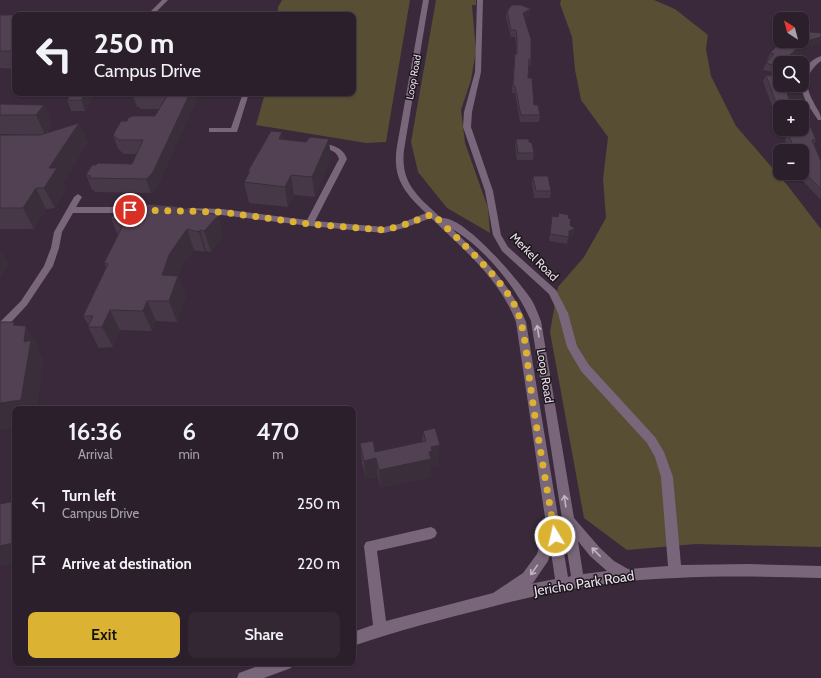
<!DOCTYPE html>
<meta charset="utf-8">
<style>
body{margin:0;font-family:Cabin,sans-serif;background:#332734;color:#f1f3f6;height:100vh;display:flex;flex-direction:column;font-size:15px;white-space:nowrap}
*{box-sizing:border-box;margin:0}
p{font-size:13px;color:#a6a2a9}
.icon{flex:none;width:22px;height:22px;fill:none;stroke:currentColor;stroke-width:2;stroke-linecap:round;stroke-linejoin:round}
.map{position:relative;flex:1;overflow:hidden}
.drawer{position:absolute;left:12px;top:406px;width:344px;height:260px;display:flex;flex-direction:column;background:#2b1f2c;border-radius:8px;box-shadow:0 1px 3px #0004,0 0 0 1px #473d48}
.drawer>*{flex:none}
.hud{position:absolute;left:12px;top:12px;width:344px;height:84px;border-radius:8px;box-shadow:0 1px 3px #0004,0 0 0 1px #473d48;background:#2b1f2c;color:#f1f3f6;overflow:hidden}
.needle{width:26px;rotate:324deg}
.controls{position:absolute;left:773px;top:12px;display:grid;gap:8px}
.controls a{display:grid;place-items:center;width:36px;height:36px;border-radius:8px;background:#2b1f2c;box-shadow:0 1px 3px #0004,0 0 0 1px #473d48;font-size:20px}
.pin{position:absolute;display:grid;place-items:center;width:34px;height:34px;color:#fff;margin:-17px;border:2px solid #fff;border-radius:50%;box-shadow:0 1px 4px #0007}
.me{position:absolute;width:44px;margin:-22px;rotate:351deg;stroke-linejoin:round;filter:drop-shadow(0 0 3px #0008)}
.turn{display:flex;align-items:center;gap:14px;height:84px;padding:0 16px;font-size:18px}
.turn .icon{width:52px;height:52px;stroke-width:2.5}
.turn b{display:block;font-size:28px;line-height:34px}
.eta{display:flex;justify-content:space-evenly;align-items:center;height:68px;text-align:center}
.eta b{font-size:24px;font-weight:600;line-height:28px}
.primary-button{display:flex;gap:8px;margin-top:auto;padding:8px 16px}
.primary-button a{flex:1;height:46px;border-radius:8px;background:#dcb233;color:#111;font-size:16px;font-weight:600;line-height:46px;text-align:center}
.primary-button a+a{background:#332734;color:#f1f3f6}
ul{padding:0;list-style:none}
li{display:flex;align-items:center;gap:12px;height:60px;padding:0 16px}
li div{flex:1}
li b{display:block;font-size:15px}
li em{font-style:normal}
.map>svg:first-child{display:block}
</style>
<div class="map">
<svg width="821" height="678" viewBox="0 0 821 678">
<rect width="100%" height="100%" fill="#39293a"/>
<path fill="#574e34" d="M282,0H410L386,142L366,143L256,125L265,93H353V15H278V7Z
M436,0H476V5H472L476,51L471,80L461,110L465,143L488,208L490,233L447,208L418,172L411,142Z
M561,0H654L675,9L708,35L706,49L711,76L736,126L788,186L821,229V547L696,544L627,550L584,518L550,332L558,287L584,257L606,218L603,179L608,137L581,100L575,70L572,37L560,4Z"/>
<g fill="none" stroke-linecap="round" stroke-linejoin="round">
<path fill="#79667a" fill-rule="evenodd" d="M162,0H168L153,15H147Z
M423,0H429L404,150C400,184 419,197 441,218C464,215 518,280 531,299C535,305 538,314 541,321L574,518L600,548L614,561L628,569L668,566L661,477L655,457L647,443L581,371L567,347L558,313L549,294L502,251L493,235L485,191L463,127L464,112L475,72L477,0H483L481,72L472,112L471,127L493,191L501,235L508,247L556,290L568,313L577,346L589,365L655,437L664,452L673,477L681,565L748,564L821,566V578C751,576 681,575 612,583C570,588 528,597 487,608C442,619 397,631 353,646V632L373,625L364,546L366,542L431,527L435,529L437,533L435,537L431,539L377,551L386,621L493,593L523,573L537,554L546,524L516,322C500,279 463,249 431,218L404,228L384,233L310,226L222,215L188,214L184,211L188,208L222,209L307,220L339,159C336,148 324,149 314,147L313,145L317,143C329,144 343,146 347,159L315,221L384,227L399,224L426,213C404,192 392,178 397,146ZM452,229C484,247 517,288 531,321L571,576L568,577L526,322C511,284 482,257 452,229ZM578,541L590,556L607,571L583,574ZM551,552L555,579L530,584L533,583L548,561Z
M821,56V61C805,73 804,86 814,103C817,110 821,112 821,120H818L806,102L800,86L802,85C802,71 807,61 821,56Z
M243,93H249L237,132H209V128H231Z
M78,194L82,197L76,207H128L132,210L128,213H73L62,232L59,248L53,266L27,305L3,331L0,332V322L21,301L44,266L51,248L54,232L74,197Z
M266,663H293L291,668L264,678H237L239,673Z"/>
</g>
<path fill="#473847" d="M511,5L530,15L525,18L531,59L530,66H528V78L534,105L540,115L539,122H520L515,93H512L514,61L515,54H516V46L515,37H511L506,17L507,10H508L509,7H510Z
M0,15H15V69L0,68Z
M821,33V43L807,47L794,54L786,63H780V85L791,104L789,107H780V110L773,109L763,81L766,75H771L772,72L763,70L766,63L768,60H767L770,53L782,46L783,44Z
M96,93L85,111H71L67,100Z
M132,93H195L197,99L158,186L154,191L151,193L95,192L94,190H92L86,175L132,164L137,154H124L118,149L113,135L127,121L155,116L159,109H140V107H137Z
M0,104L44,105L52,125L47,133L79,123L88,143L63,182L66,188L55,208L46,209L34,229H0V135H42L0,134Z
M789,129H802L816,140L814,144L821,161V200L801,179L803,175L801,173H802V151H789L785,140L788,133H791Z
M284,139L331,159L315,197L294,195L288,207L249,203L244,182L249,174L248,171Z
M516,139L529,142L534,153L533,160H517L515,146Z
M533,176L551,191L550,198H534L532,183Z
M119,202L224,235L211,252L206,251L205,252L194,250L182,266L177,276H178L186,296L177,322L156,321L152,331L120,330L113,347L99,348L88,327L89,326L83,316L106,267L104,263L118,235L111,219Z
M552,216L568,218L570,225L575,229L573,236L568,238L567,244L549,241Z
M423,431L439,464L431,466V477L380,488L378,477L366,479L362,462L360,443L375,452L422,442Z"/>
<path fill="#392e3a" d="M531,9L530,15L522,20L523,13Z
M821,37V43L807,47L794,54L786,63H783L797,48L810,40Z
M86,93H96L85,111L81,100Z
M188,93H195L197,99L158,186L154,191L151,193L146,179Z
M44,105L52,125L45,135L36,115Z
M79,123L88,143L63,182L66,188L55,208L44,188L49,168Z
M282,132L286,153L279,139Z
M329,139L331,159L315,197L312,177Z
M291,175L294,195L288,207L285,187Z
M36,188L46,209L34,229L23,208Z
M219,215L224,235L211,252L204,231Z
M187,229L194,250L182,266L177,276L162,275L169,255L175,246Z
M575,229L573,236L568,238L569,231Z
M200,230L206,251L205,252L199,232Z
M1,250L10,264L0,280V251Z
M178,276L186,296L177,322L169,301Z
M147,301L156,321L152,331L143,311Z
M110,310L120,330L113,347L102,327Z
M15,322L24,337L26,326L39,346L38,351L44,360L37,409H15V427L0,430V406L13,325Z
M440,445L439,464L431,466V477L380,488L379,470L429,452L431,447Z
M376,458L378,477L366,479L364,461Z
M13,543L15,545V563L0,566V546Z"/>
<path fill="#524153" stroke="#392e3a" d="M511,5H521L531,9L523,13L531,39V59H529L528,78H532L534,105H538L540,115H521L515,86H513L515,54H517V39L516,30H511L507,10H509V7H511Z
M0,15H25H15V51H0Z
M802,31L821,33V37L810,40L797,48L783,62V63H780V85H784L791,104L776,103L766,75L772,76L775,66L766,63L774,54L770,53L777,46H783V44L787,41H802Z
M72,93H86L81,100H67Z
M132,93H190L153,172L149,177L146,179L89,178L91,176L86,175L92,165H96L98,163L132,164L143,140H119L113,135L121,121H127L128,118L132,116H155L167,96H136L137,93Z
M0,104L44,105L36,115H0Z
M802,113L805,118H807L816,140H812L821,161V189L804,172H809L802,162V151H795L788,133H798L796,129H802Z
M79,123L49,168H57L44,188H36L23,208H0V135H40Z
M271,131L282,132L279,139L306,142L310,137L329,139L312,177L291,175L285,187L244,182L250,171H248Z
M516,139H529V142L532,143L534,153H518Z
M533,176H548L551,191H536Z
M119,202L173,206L219,215L204,231L200,230L199,232L187,229L175,246L169,255L162,275L178,276L169,301H147L143,311L110,310L102,327H88L93,316H83L108,264L104,263L125,221L111,219Z
M559,213L569,215L568,218L571,219L570,225L575,229L569,231V237L550,234L552,216L558,217Z
M0,322H15L13,325L26,326L24,342L31,340L21,400L0,403V406Z
M435,428L440,445L431,447L432,451L429,452L431,459L379,470L376,458L364,461L360,443L373,441L375,452L426,441L423,431Z
M15,501V546L12,547L13,543L0,546V504Z"/>
<defs><path id="oneway-shaft" d="M-6 0H5M1.5-3L5.5 0L1.5 3" fill="none" stroke-width="1.6" stroke-linecap="round" stroke-linejoin="round"/></defs>
<g stroke="#c2b5c2">
<use href="#oneway-shaft" transform="translate(538 331) rotate(-99)"/>
<use href="#oneway-shaft" transform="translate(565 501) rotate(-98)"/>
<use href="#oneway-shaft" transform="translate(596 552) rotate(-134)"/>
<use href="#oneway-shaft" transform="translate(534 570) rotate(125)"/>
</g>
<g fill="none" stroke-linecap="round" stroke-linejoin="round">
<path stroke="#dcb233" stroke-width="7" stroke-dasharray="0 12.6" d="M130,210L222,212L310,224L384,230L401,226L433,214C457,239 498,274 514,304C526,326 527,365 531,390C538,439 547,488 555,536"/>
</g>
<g text-anchor="middle" stroke-width="3" stroke-linejoin="round" paint-order="stroke">
<g font-size="10" fill="#e9dfe9" stroke="#1c151c">
<text transform="translate(413 77) rotate(-80)" y="4">Loop Road</text>
</g>
<g font-size="12" fill="#e9dfe9" stroke="#1c151c">
<text transform="translate(534 257) rotate(45)" y="4">Merkel Road</text>
<text transform="translate(545 376) rotate(81)" y="4">Loop Road</text>
</g>
<g font-size="14" fill="#e9dfe9" stroke="#1c151c">
<text transform="translate(584 583) rotate(-9)" y="5">Jericho Park Road</text>
</g>
</g>
</svg>
<div class="controls">
<a><svg class="needle" viewBox="-14 -14 28 28"><path d="M0-13l5 13h-10z" fill="#e53935"/><path d="M0 13l5-13h-10z" fill="#a6a2a9"/></svg></a>
<a><svg class="icon" aria-label="search" viewBox="0 0 24 24"><circle cx="10" cy="10" r="6"/><path d="M15 15l6 6"/></svg></a>
<a>+</a>
<a>−</a>
</div>
<div class="pin" style="left:130px;top:210px;background:#d93025"><svg class="icon" aria-label="arrive" viewBox="0 0 24 24"><path d="M6 21V4h12l-3 4 3 4H6"/></svg></div>
<svg class="me" style="left:555px;top:536px" viewBox="-20 -20 40 40"><circle r="17" fill="#dcb233" stroke="#fff" stroke-width="3"/><path d="M0-11L8 9 0 5-8 9z" fill="#fff"/></svg>
<div class="hud">
<div class="turn"><svg class="icon" aria-label="left" viewBox="0 0 24 24"><path d="M17 20v-9H6M10 6l-5 5 5 5"/></svg><div><b>250 m</b>Campus Drive</div></div>
</div>
<section class="drawer">
<div class="eta">
<div><b>16:36</b><p>Arrival</p></div>
<div><b>6</b><p>min</p></div>
<div><b>470</b><p>m</p></div>
</div>
<ul>
<li><svg class="icon" aria-label="left" viewBox="0 0 24 24"><path d="M17 20v-9H6M10 6l-5 5 5 5"/></svg><div><b>Turn left</b><p>Campus Drive</p></div><em>250 m</em></li>
<li><svg class="icon" aria-label="arrive" viewBox="0 0 24 24"><path d="M6 21V4h12l-3 4 3 4H6"/></svg><div><b>Arrive at destination</b></div><em>220 m</em></li>
</ul>
<div class="primary-button"><a>Exit</a><a>Share</a></div>
</section>
</div>
